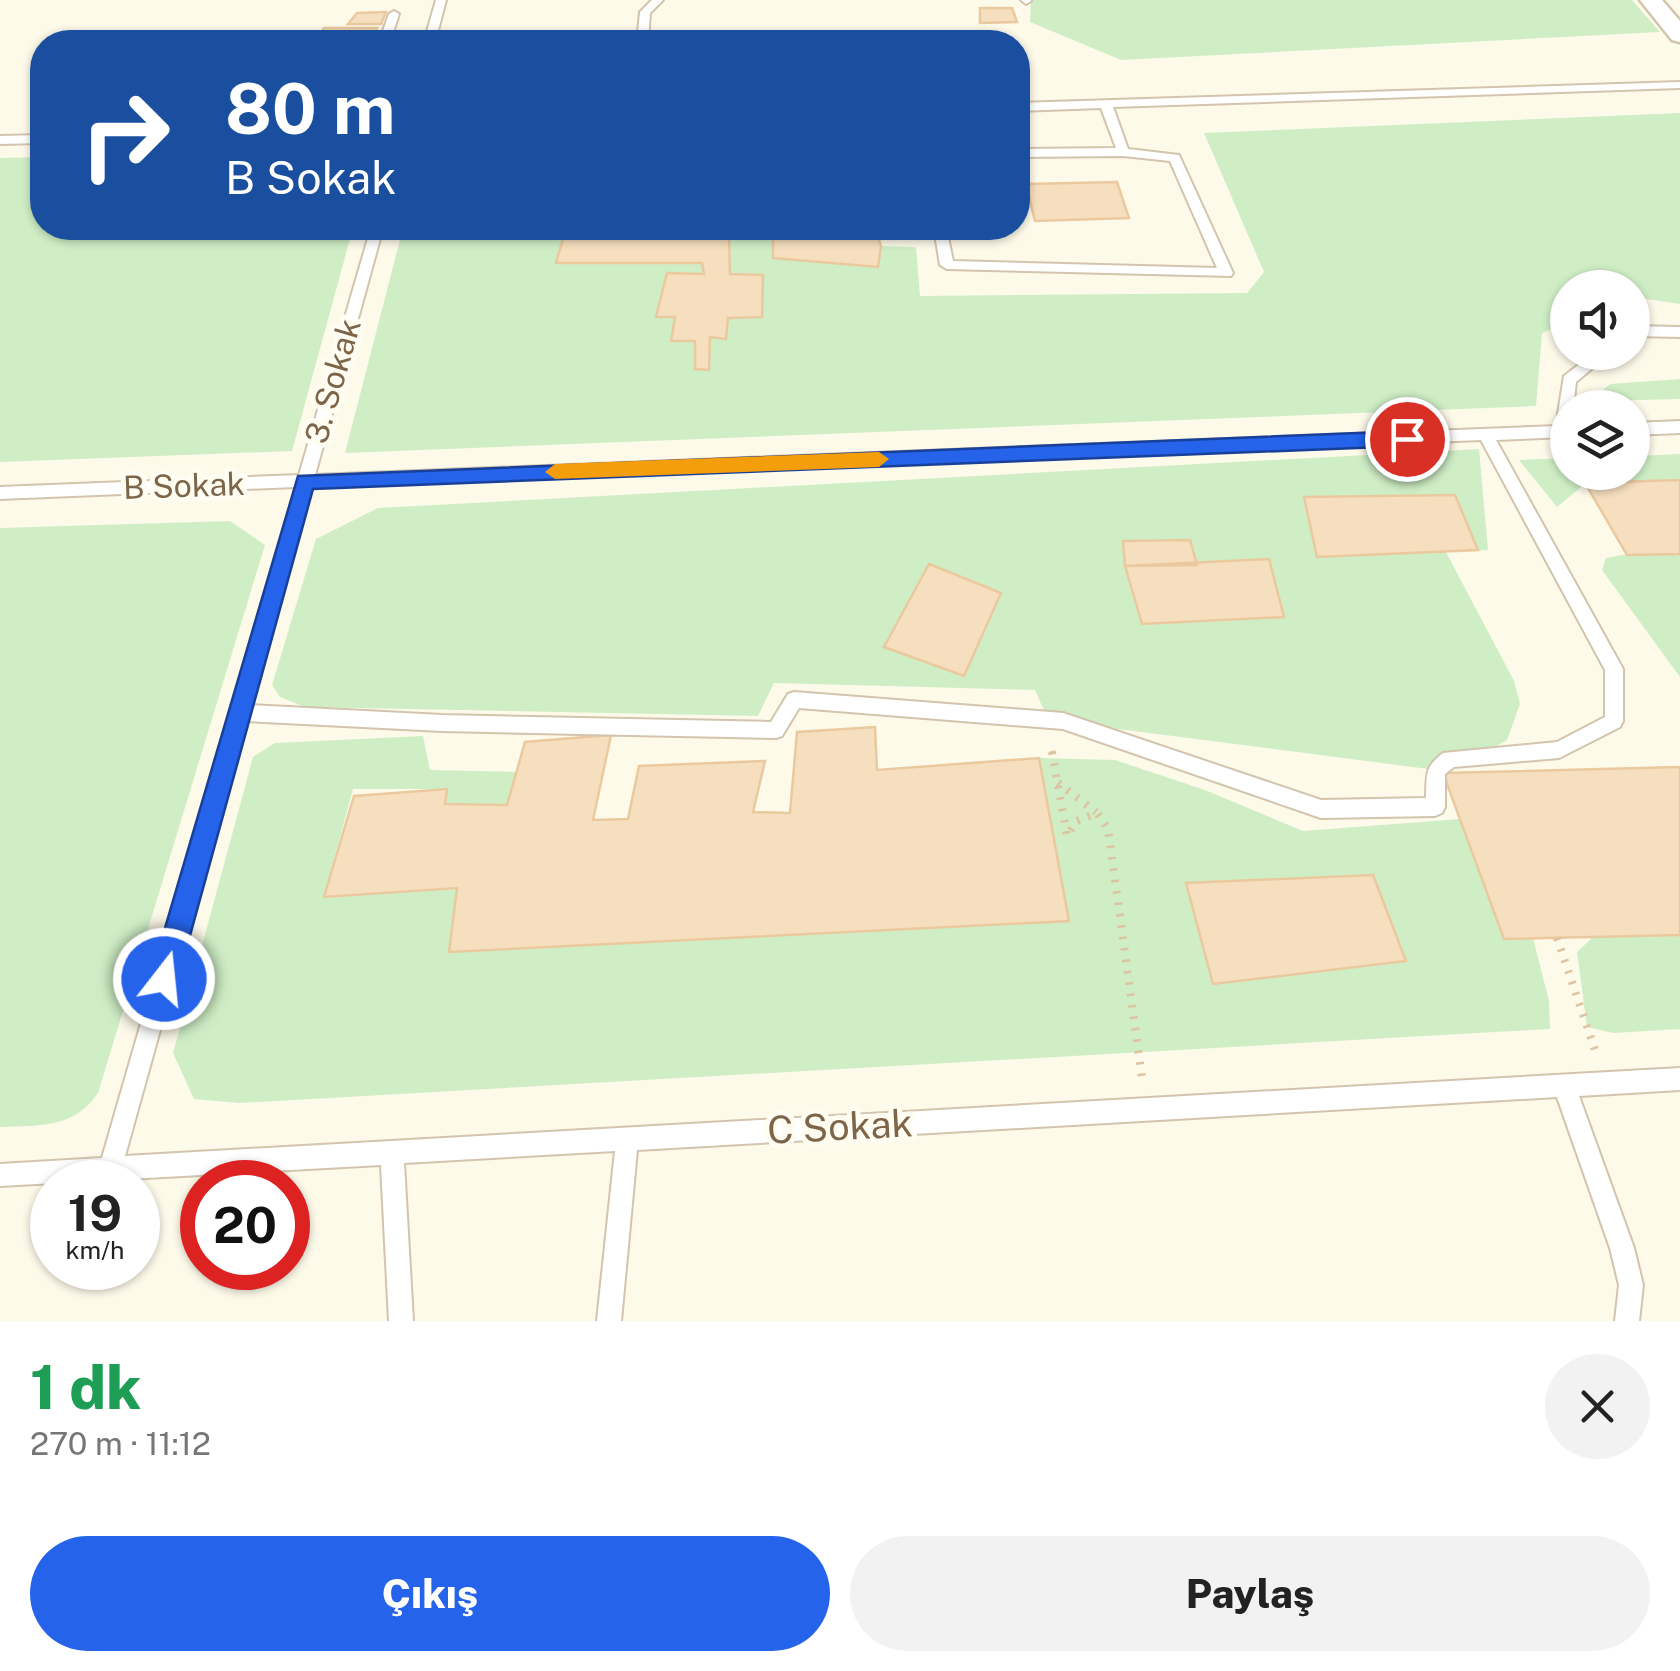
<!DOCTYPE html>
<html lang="tr">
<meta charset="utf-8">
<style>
body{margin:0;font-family:"Public Sans",sans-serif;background:#f2f2f2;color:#222;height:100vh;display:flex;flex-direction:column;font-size:38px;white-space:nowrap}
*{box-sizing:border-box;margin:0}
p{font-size:32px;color:#767676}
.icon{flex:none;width:55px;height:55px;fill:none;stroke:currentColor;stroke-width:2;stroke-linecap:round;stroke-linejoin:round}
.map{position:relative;height:1321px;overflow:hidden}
.drawer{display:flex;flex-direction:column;background:#fff;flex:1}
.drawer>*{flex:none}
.guide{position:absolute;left:30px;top:30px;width:1000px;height:210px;border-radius:40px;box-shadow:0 2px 8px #0004;background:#1a4fa0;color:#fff;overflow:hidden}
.buttons{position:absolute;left:1550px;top:270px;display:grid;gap:20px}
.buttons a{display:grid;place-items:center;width:100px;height:100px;border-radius:50%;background:#fff;box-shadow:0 2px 8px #0004;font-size:50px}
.speed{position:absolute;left:30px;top:1160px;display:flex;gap:20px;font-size:50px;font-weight:700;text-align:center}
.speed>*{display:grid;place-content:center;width:130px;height:130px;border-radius:50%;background:#fff;box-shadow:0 2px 8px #0004;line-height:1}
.speed small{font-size:25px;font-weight:400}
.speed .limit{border:15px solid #d22;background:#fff;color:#111}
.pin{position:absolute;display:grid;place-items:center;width:85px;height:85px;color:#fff;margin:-42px;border:5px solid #fff;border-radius:50%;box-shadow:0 2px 10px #0007}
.me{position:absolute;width:110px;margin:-55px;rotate:16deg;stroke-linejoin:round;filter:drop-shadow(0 0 8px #0008)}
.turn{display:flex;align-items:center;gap:35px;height:210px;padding:0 30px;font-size:45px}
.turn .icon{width:130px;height:130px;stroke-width:2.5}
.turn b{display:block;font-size:70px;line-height:85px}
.round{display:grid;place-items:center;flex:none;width:105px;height:105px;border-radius:52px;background:#f2f2f2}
.headline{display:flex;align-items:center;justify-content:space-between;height:170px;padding:0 30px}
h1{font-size:60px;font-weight:800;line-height:75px;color:#1e9e55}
.primary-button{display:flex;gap:20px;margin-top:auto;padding:20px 30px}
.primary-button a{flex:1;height:115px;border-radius:60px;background:#2563eb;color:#fff;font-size:40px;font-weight:800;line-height:115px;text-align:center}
.primary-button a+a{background:#f2f2f2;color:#222}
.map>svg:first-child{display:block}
</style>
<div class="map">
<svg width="1680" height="1321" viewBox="0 0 1680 1321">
<rect width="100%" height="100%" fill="#fefaea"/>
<path fill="#cfeec6" d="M1031,0H1632L1660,32L1121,60L1030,22Z
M1680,113V304L1633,297L1632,288H1568L1567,322L1542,333L1536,406L345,453L403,228H586H566L556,263H702L704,274L675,317L671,340L695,341V368L709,370L710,337L726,339L728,318L762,317L763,275L730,274L729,237H773V258L881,246L916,247L920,296L1247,293L1264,272L1204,133Z
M42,157V228H353L292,451L0,462V158Z
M1680,379V399L1602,401L1603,390L1610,384Z
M1479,449L1488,550L1446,552L1514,681L1520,704L1507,740L1476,757L1436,770L1048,720L1035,690L774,683L758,716L305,707L280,697L272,685L316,539L378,508Z
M1680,454V677L1602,570L1606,558L1627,554L1586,483L1557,507L1519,460L1567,458L1568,472H1632L1633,456Z
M230,521L265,545L98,1093C74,1129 39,1125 0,1127V528Z
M423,736L430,770L516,772L507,805L445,804L447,789H353L324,896L457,888L450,952L1068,921L1039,758L1115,760L1205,790L1303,831L1460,819L1504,939L1533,938L1549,1001L1550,1029L239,1103L194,1099L173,1053L253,757L275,743Z
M1680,935V1029L1614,1033L1587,1027L1577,952L1593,937Z"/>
<path fill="#f6dfbf" stroke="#ebc99e" stroke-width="2.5" d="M980,8H1012L1017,22L980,23Z
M386,12L381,24H348L357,13Z
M324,28H377L371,42H340L342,38L318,37Z
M1117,182L1129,218L1035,221L1026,184Z
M566,228H875L881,246L878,267L773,258V237H729L730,274L763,275L762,317L728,318L726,339L710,337L709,370L695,369V341H671L675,317H656L667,273L704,274L702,263H556Z
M1680,480V554L1627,555L1585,483Z
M1455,495L1478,550L1317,557L1304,497Z
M1190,540L1197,565L1125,566L1123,541Z
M1269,559L1284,617L1142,624L1125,566Z
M929,564L1001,593L964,676L884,647Z
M875,727L877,770L1039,758L1069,921L449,952L457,888L324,897L354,796L447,789L445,804L507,805L525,742L611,735L593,820L628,819L639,766L765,761L753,812L790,813L797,732Z
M1680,767V935L1504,939L1443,773Z
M1373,875L1406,961L1213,984L1186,883Z"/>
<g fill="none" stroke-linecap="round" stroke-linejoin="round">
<defs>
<path id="lane" d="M436,0H446L435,42H424Z
M652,0H663L650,13L648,42H637L640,12Z
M1021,0H1031V1L1026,4Z
M394,11L399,14L390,42H379L389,14Z
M1680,82V88L1113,107L1128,149L1179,155L1233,273L1231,276L947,269L940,265L934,228H946L953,261L1217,268L1170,161L1123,156L1018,157V149L1116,148L1101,108L1018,111V103Z
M42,135V143L0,144V136Z
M371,228H383L315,475L1556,426L1564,376L1595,352H1612L1576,382L1573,408H1568V437L1496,440L1623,669V721L1620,727L1559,758L1454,767L1445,774V807L1442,813L1435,816L1321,818L1063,729L799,708L782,736L776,738L442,731L246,721L125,1156L1680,1068V1090L1579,1096L1634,1248L1643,1285L1639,1321H1615L1619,1285L1610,1248L1557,1097L637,1150L621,1321H597L615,1151L404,1163L413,1321H389L381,1165L0,1186V1164L102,1158L296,487L0,499V487L299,475ZM1481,440L1605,670V717L1557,742L1443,753C1424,768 1427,774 1426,798L1321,800L1063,713L794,692L788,694L771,722L442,715L251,705L311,487Z
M1632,326L1680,327V337L1632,336Z
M1680,421V433L1632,435V423Z"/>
<path id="street" d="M1640,0H1662L1680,21V42L1672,40Z"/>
</defs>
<use href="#lane" stroke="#d3c4ad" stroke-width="4"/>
<use href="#street" stroke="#d3c4ad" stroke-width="5"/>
<path stroke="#ddc3a1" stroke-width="6" stroke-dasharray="2.5 8" stroke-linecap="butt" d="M1052,751L1053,755"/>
<path stroke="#ddc3a1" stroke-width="8" stroke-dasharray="2.5 9" stroke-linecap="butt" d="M1052,752L1067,836L1077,821L1097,813L1108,829L1142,1078
M1058,783L1096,812
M1557,938L1595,1050"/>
<use href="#lane" fill="#fff" fill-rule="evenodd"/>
<use href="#street" fill="#fff" fill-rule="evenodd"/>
</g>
<path fill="#2563eb" stroke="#184099" stroke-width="2.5" d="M1407,431L1417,439L1407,446L313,489L178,979L174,989L164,993L154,989L150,979L298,476Z"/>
<path fill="#f59e0b" d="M879,452L889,459L879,467L555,479L545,472L555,464Z"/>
<g text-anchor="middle" stroke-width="10" stroke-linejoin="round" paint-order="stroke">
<g font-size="32" fill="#7d6549" stroke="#fffcf2">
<text transform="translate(333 381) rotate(-74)" y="11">3. Sokak</text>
<text transform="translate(184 486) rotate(-2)" y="11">B Sokak</text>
</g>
<g font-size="38" fill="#7d6549" stroke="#fffcf2">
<text transform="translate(840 1127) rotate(-3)" y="13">C Sokak</text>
</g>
</g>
</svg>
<div class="buttons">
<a><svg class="icon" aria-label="sound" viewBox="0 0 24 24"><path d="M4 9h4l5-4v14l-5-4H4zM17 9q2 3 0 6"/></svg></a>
<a><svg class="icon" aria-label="layers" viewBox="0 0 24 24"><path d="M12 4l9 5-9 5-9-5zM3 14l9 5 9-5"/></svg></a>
</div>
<div class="speed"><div>19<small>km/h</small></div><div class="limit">20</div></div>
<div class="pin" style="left:1407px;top:439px;background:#d93025"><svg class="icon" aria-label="arrive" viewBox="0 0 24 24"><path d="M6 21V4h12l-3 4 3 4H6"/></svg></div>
<svg class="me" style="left:164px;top:979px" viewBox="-20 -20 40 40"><circle r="17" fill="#2563eb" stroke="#fff" stroke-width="3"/><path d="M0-11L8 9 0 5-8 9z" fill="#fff"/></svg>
<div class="guide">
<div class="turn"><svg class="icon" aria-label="right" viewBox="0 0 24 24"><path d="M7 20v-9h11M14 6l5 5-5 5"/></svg><div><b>80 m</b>B Sokak</div></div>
</div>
</div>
<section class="drawer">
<div class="headline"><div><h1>1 dk</h1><p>270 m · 11:12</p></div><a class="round"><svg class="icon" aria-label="close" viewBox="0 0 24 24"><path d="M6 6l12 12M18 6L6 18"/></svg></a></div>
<div class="primary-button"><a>Çıkış</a><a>Paylaş</a></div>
</section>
